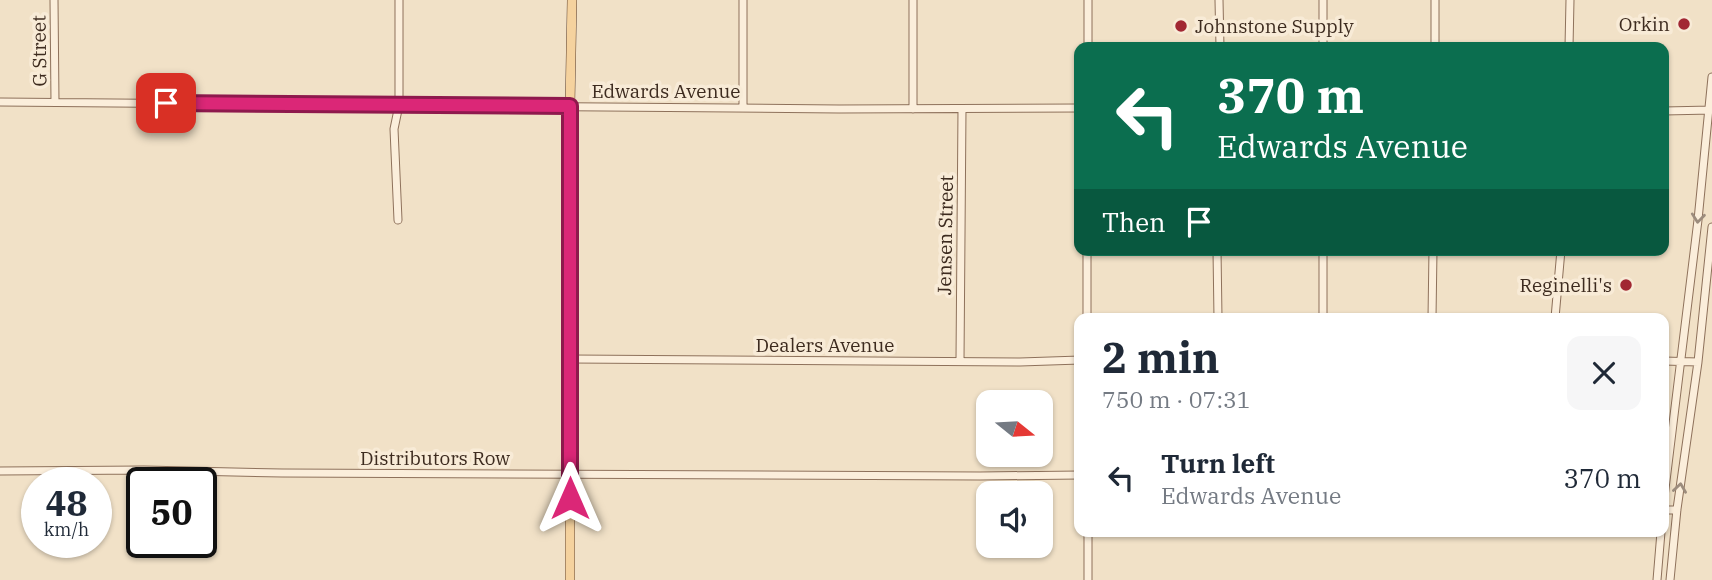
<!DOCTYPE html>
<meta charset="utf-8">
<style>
body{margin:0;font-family:"IBM Plex Serif",serif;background:#f6f6f7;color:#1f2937;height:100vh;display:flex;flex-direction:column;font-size:26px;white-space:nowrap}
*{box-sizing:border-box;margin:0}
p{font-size:23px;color:#747a83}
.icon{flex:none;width:38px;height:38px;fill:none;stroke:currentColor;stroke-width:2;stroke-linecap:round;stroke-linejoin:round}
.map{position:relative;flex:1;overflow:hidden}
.sheet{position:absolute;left:1074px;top:313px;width:595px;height:224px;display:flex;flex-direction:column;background:#fff;border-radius:14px;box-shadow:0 2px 5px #0004}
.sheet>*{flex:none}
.guide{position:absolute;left:1074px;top:42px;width:595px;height:214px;border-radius:14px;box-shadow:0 2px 5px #0004;background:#0b6e4f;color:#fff;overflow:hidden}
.needle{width:46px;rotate:108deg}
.controls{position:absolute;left:976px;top:390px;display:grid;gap:14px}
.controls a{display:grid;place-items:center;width:77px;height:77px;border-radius:14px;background:#fff;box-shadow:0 2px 5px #0004;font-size:35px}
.speed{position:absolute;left:21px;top:467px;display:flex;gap:14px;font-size:35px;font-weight:700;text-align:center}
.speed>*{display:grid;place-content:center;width:91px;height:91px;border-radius:50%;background:#fff;box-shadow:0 2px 5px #0004;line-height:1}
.speed small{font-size:18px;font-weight:400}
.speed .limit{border:4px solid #111;border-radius:10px;background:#fff;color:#111}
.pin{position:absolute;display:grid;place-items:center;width:60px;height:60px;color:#fff;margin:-30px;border-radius:14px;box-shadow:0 4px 10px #0006}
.me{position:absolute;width:77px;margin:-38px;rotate:0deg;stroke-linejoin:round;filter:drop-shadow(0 0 5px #0008)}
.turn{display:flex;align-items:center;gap:24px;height:147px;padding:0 28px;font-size:32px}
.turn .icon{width:91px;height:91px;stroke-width:2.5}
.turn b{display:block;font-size:49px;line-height:60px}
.then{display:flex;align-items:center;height:66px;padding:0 28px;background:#0003;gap:14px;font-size:26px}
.round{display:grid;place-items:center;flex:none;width:74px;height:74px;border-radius:14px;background:#f6f6f7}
.overview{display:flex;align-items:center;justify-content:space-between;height:119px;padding:0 28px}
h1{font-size:42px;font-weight:800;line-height:52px}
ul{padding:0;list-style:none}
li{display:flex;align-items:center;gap:21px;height:91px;padding:0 28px}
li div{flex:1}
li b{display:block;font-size:26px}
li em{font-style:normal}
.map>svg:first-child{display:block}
</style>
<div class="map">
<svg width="1712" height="580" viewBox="0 0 1712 580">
<rect width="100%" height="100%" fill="#f1e1c7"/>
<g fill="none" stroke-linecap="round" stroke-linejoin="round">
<defs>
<path id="minor" d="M54,0L55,102
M1088,0V47
M1219,0L1220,47
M1323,0V47
M1435,47V0
M1569,47L1570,0
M0,102L839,109L1080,108
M743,108V0
M913,109V0
M1664,111L1711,110
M398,220L394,129L399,105V0
M1217,250L1218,318
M1323,250V318
M1087,318V250
M1432,318L1433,250
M1555,318L1561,250
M571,359L1020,362L1080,360
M960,361L962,109
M1664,361L1698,362
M0,471L144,470L282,473L980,476L1080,475
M1664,497L1698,220L1712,77
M1664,510H1677
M1088,580V532
M1657,580L1661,532
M1670,580L1677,509L1698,362L1712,227"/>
<path id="major" d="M570,580V106L572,0"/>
</defs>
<use href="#minor" stroke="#8e715b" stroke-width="9"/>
<use href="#major" stroke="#5c402f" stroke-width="10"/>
<use href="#minor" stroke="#fbeedb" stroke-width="7"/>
<use href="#major" stroke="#f5d29e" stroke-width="9"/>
</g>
<defs><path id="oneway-chevron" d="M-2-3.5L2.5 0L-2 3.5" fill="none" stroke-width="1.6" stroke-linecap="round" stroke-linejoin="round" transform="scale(1.75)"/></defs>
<g stroke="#9c8c7d">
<use href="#oneway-chevron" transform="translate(1698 218) rotate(96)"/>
<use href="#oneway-chevron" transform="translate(1680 488) rotate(-82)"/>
</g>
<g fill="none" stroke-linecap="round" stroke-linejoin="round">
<defs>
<path id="route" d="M166,103L570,106V498"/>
</defs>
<use href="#route" stroke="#8e194d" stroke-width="18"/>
<use href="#route" stroke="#db2777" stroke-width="12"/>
</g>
<g fill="#a12732" stroke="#f8ebd7" stroke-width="2.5">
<circle cx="1684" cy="24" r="7"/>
<circle cx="1181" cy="26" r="7"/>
<circle cx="1626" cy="285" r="7"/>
</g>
<g text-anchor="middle" stroke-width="7" stroke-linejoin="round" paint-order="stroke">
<g font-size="19" fill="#3d2b1f" stroke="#f8ebd7" text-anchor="end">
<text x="1670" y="31">Orkin</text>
<text x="1195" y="33" text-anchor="start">Johnstone Supply</text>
<text x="1612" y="292">Reginelli's</text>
</g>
<g font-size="19" fill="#3d2b1f" stroke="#f8ebd7">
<text transform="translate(39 51) rotate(-91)" y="7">G Street</text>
<text x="666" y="98">Edwards Avenue</text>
<text transform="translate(945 235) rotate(-89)" y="7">Jensen Street</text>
<text x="825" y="352">Dealers Avenue</text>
<text x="435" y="465">Distributors Row</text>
</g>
</g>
</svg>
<div class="controls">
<a><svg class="needle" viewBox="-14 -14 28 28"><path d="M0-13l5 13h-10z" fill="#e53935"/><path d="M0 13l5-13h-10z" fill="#747a83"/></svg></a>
<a><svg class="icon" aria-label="sound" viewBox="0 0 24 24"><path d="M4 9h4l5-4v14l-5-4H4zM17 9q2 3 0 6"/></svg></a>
</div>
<div class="speed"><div>48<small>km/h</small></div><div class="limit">50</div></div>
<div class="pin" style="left:166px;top:103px;background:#d93025"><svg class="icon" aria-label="arrive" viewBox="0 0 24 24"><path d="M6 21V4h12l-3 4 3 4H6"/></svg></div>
<svg class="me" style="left:570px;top:498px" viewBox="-20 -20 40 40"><path d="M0-17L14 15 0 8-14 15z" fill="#db2777" stroke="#fff" stroke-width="4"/></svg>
<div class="guide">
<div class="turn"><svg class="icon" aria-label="left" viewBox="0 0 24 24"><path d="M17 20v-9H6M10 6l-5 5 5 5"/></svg><div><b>370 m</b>Edwards Avenue</div></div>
<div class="then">Then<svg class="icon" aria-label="arrive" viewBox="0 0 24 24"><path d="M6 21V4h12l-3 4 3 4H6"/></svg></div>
</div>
<section class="sheet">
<div class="overview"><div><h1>2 min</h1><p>750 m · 07:31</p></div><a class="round"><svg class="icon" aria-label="close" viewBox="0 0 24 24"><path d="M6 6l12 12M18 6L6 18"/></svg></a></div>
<ul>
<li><svg class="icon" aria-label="left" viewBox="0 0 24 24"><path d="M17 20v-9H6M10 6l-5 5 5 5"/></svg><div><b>Turn left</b><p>Edwards Avenue</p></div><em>370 m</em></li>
</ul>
</section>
</div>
